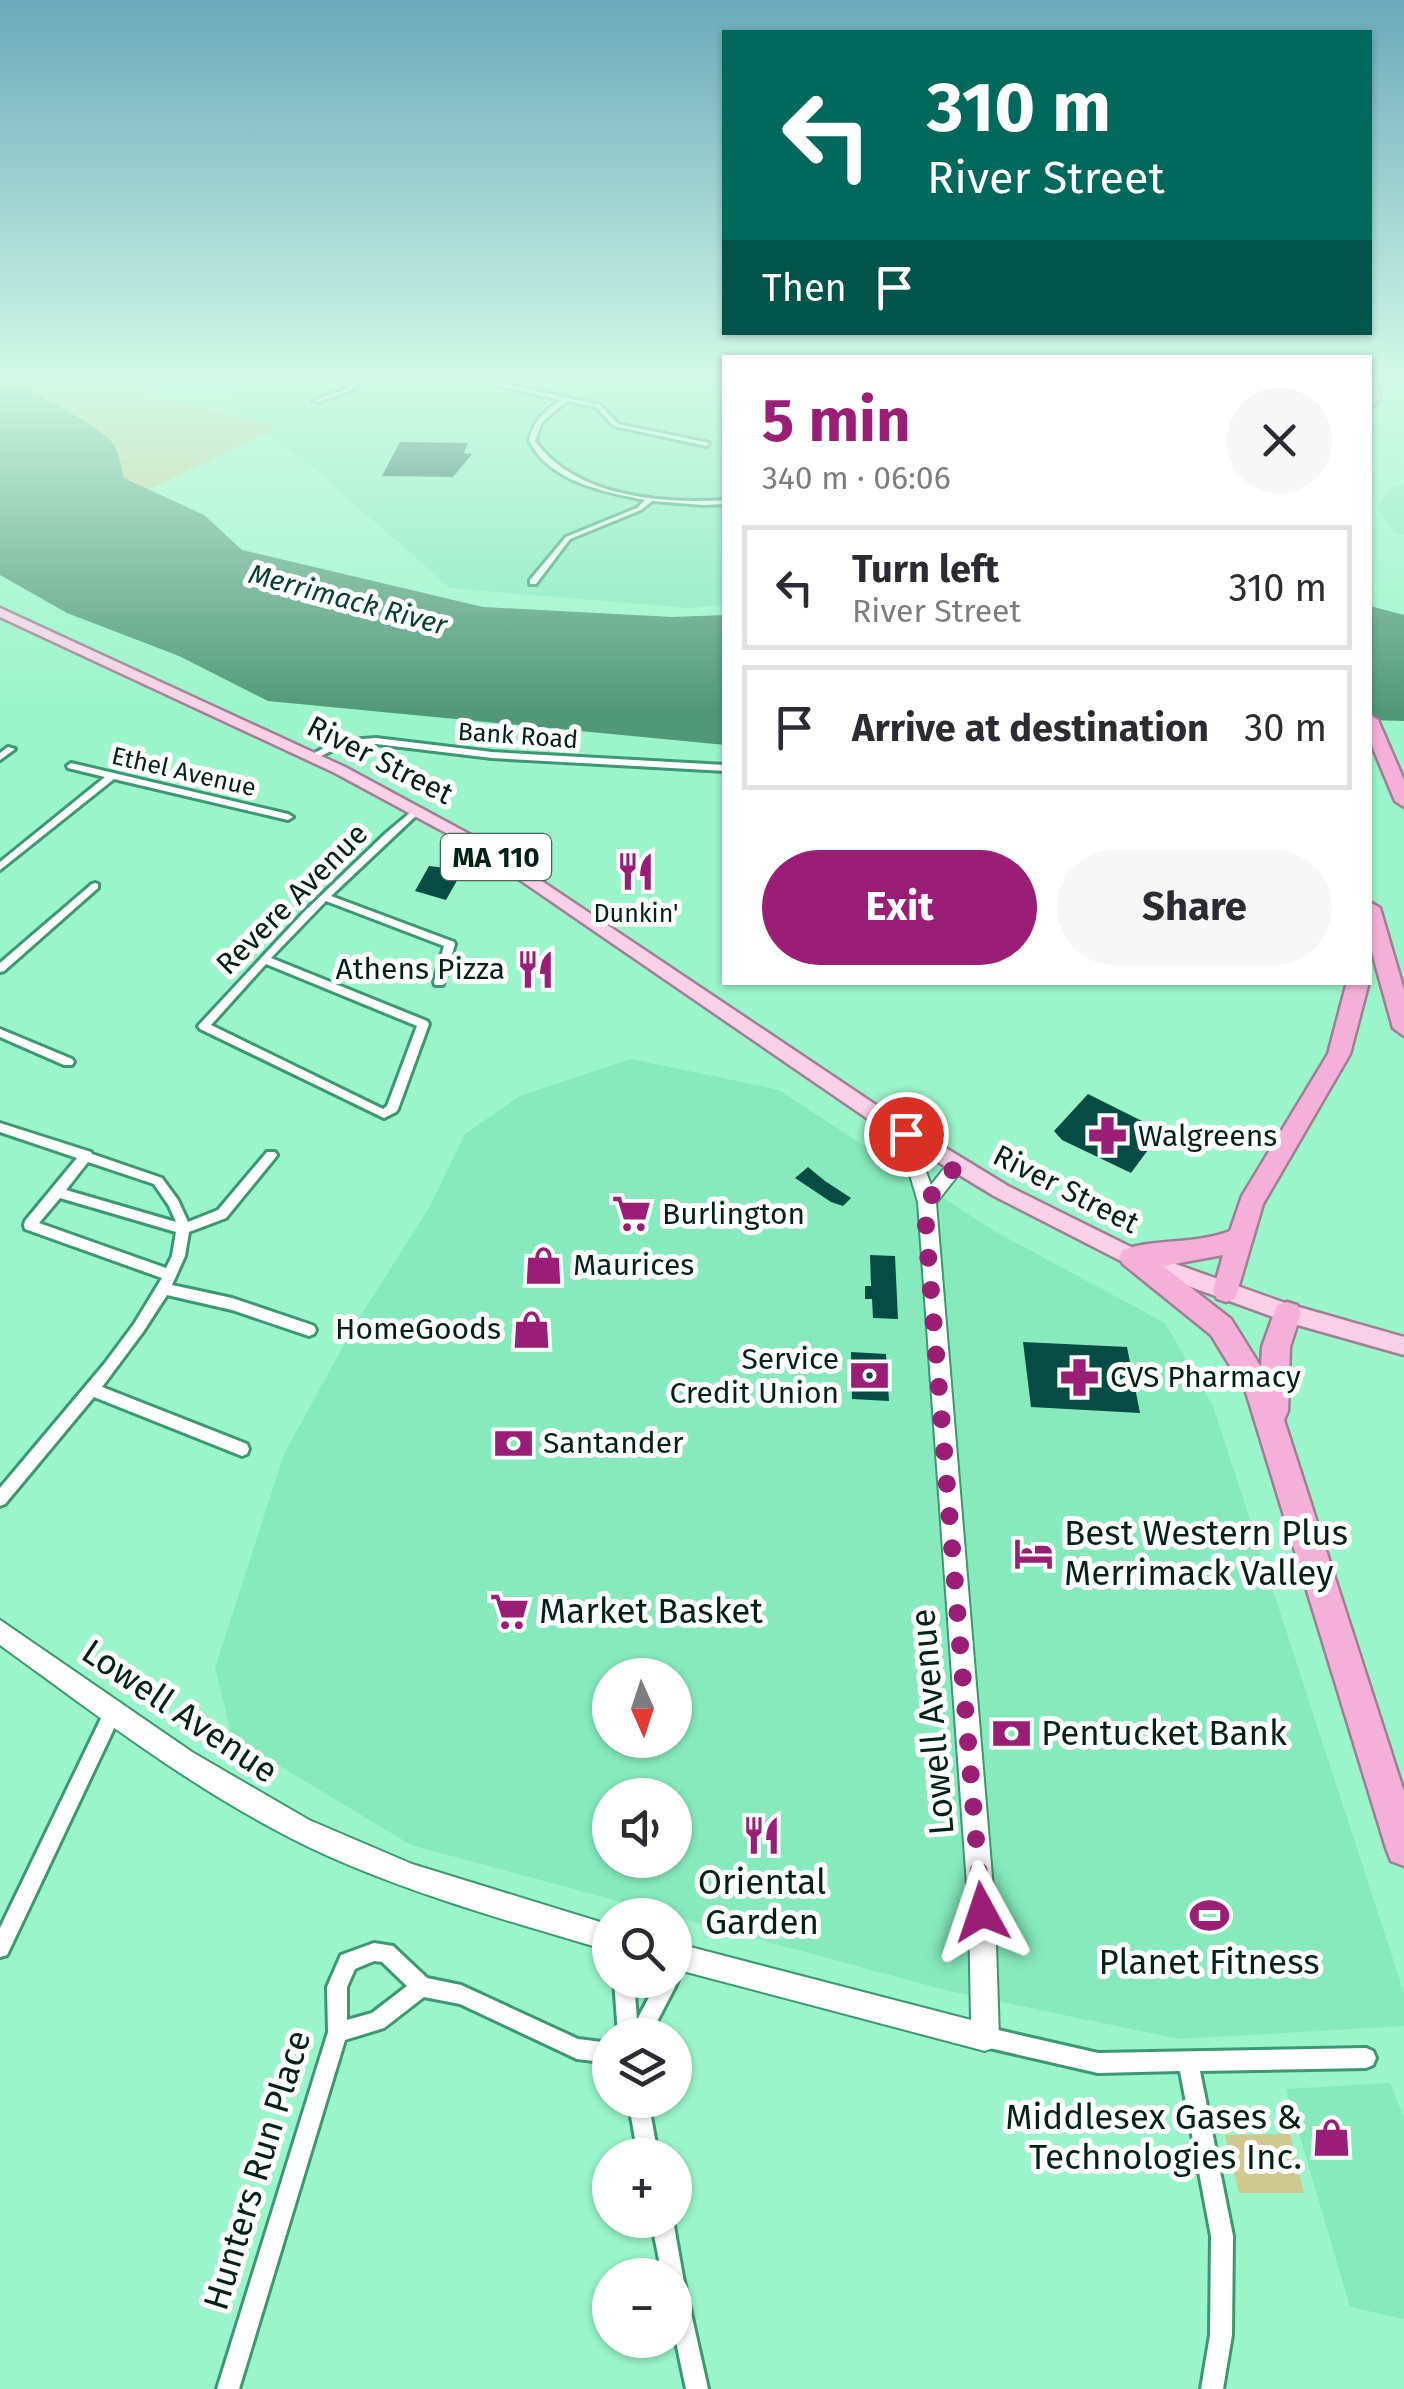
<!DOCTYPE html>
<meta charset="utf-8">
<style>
body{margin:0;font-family:"Fira Sans",sans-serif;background:#f7f7f7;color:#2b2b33;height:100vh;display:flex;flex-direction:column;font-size:38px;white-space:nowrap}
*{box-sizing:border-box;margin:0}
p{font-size:32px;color:#7c7c81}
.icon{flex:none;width:55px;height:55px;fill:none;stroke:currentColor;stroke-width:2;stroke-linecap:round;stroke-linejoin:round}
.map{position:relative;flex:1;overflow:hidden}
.sheet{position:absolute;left:722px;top:355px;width:650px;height:630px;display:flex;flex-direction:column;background:#fff;border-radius:0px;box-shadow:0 2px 8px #0004}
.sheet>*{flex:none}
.hud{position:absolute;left:722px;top:30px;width:650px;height:305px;border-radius:0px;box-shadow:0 2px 8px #0004;background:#00695c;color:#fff;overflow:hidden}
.needle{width:65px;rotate:177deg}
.fabs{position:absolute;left:592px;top:1658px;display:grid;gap:20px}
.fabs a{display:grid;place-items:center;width:100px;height:100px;border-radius:50%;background:#fff;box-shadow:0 2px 8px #0004;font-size:50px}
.pin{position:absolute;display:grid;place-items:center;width:85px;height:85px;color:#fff;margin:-42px;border:5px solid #fff;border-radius:50%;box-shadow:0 2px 10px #0007}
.me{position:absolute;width:110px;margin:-55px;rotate:355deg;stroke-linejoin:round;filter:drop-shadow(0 0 8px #0008)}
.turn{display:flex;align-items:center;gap:35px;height:210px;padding:0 40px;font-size:45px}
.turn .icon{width:130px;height:130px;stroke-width:2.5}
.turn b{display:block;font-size:70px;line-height:85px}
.then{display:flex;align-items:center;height:95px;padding:0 40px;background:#0003;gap:20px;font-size:38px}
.round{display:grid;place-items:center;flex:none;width:105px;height:105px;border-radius:52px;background:#f7f7f7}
.summary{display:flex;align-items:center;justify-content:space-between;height:170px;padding:0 40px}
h1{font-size:60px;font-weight:700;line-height:75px;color:#9a1e76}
.button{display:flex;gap:20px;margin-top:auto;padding:20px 40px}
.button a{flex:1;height:115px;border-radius:60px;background:#9a1e76;color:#fff;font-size:40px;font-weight:700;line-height:115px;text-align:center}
.button a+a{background:#f7f7f7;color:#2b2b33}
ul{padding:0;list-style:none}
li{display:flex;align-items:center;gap:30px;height:125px;margin:0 20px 15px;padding:0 20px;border:5px solid #e1e1e2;border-radius:0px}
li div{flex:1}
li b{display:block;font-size:38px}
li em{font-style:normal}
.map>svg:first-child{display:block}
</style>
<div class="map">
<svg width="1404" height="2389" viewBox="0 0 1404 2389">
<rect width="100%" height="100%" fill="#9af5ca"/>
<path fill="#86eabd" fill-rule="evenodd" d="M220,377H725V605L687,608L450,588L304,460L242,420Z
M1404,484V535L1394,533L1378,508L1389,488Z
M631,1059L779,1090L994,1231L1165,1323L1213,1406L1404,1993V2026L1179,2039L949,1991L411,1845L232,1737L215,1668L284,1454L356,1323L429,1208L465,1134L520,1096ZM610,1675H675V1740H610ZM610,1795H675V1860H610Z
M1390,2083L1404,2118V2319L1350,2307L1286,2089Z"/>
<path fill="#cfc990" d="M0,377H170L135,392L277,427L142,493Z
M1290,2134L1304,2193H1239L1225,2135Z"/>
<path fill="#519878" d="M0,379C21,384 97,425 111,441C119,449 121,467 124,478L204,515L242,550L483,607L672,617L725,615V745L268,701L179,656L67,613L0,575Z
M1370,606L1404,615V721L1370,720Z"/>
<path fill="#074c44" d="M400,442L468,443L464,453L472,454L453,477L382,476Z
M429,866L463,870L446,900L415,891Z
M1088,1094L1162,1131L1131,1173L1062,1140L1054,1131Z
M808,1167L825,1181L851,1198L843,1206L831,1202L795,1178Z
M870,1255L895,1256L898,1319L873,1318L872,1299H865V1286H871Z
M1023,1342L1127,1347L1140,1413L1031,1407Z
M851,1352L886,1354L889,1401L852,1399Z"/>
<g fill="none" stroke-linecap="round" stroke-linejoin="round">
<defs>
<path id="street" d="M360,377H366L350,391L318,402L313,401L346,389Z
M461,377H473L600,405L618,424L709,443L707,446L614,426L596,407L567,401L542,422L535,441C575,497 661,504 725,500V504L704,505L652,501L641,510L570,539L536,584H530V580L566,537L637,508L645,500C611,493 571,486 544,461C538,456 534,448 529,441C533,421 545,411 561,400Z
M716,377L725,378V382L716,378Z
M376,738L492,752L725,765V771L492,758L376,744L342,746L314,759L307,757L337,741Z
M8,747L15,749L0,760V753Z
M71,763L288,814L293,817L288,820L114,779L0,870V862L105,777L68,768L67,766Z
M417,807L422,810L420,812L331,896L454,942L455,944L443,985H435L434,982L444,946L326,901L271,958L427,1021L429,1024L398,1109L396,1112L384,1118L200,1029L198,1026L304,912L386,833ZM266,964L417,1026L387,1106L383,1109L211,1025Z
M95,883L98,884V888L4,971L0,972V963L92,884Z
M0,1029L72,1059L74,1062L72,1065H64L0,1037Z
M0,1123L91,1152L92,1154L162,1178L178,1200L188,1222L218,1210L267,1152H275L277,1155L275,1158L226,1218L189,1232L185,1256L172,1285L232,1298L309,1324L314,1326L316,1330L314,1334L309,1336L232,1310L167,1295L143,1332L102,1387L247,1444L249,1449L247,1454L242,1456L94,1397L5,1504L0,1506V1488L105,1363L134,1324L162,1278L25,1229L24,1225L25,1221L77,1158L0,1132ZM88,1162L154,1184L169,1206L176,1222L66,1190ZM60,1198L176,1232L172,1256L166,1268L39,1223Z
M113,1704L119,1706L121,1712L119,1718L7,1955L0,1957V1928L107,1706Z
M374,1943L393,1946L427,1978L461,1985L578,2039L610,2043V2063L577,2059L460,2004L424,1997L384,2028L345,2040L239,2389H217L328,2032L327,1987L341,1955ZM374,1961L382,1962L407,1986L372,2013L347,2020V1987L355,1969Z
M675,1974L678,1980L675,1987L650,2035H618L614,1980H634L637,2020L658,1980H675Z
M985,2027L1098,2053L1366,2048L1373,2051L1376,2058L1373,2065L1366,2068L1200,2071L1233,2236L1232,2335L1223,2389H1201L1210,2335L1211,2236L1180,2071L1098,2073L985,2047L978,2044L975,2037L978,2030Z
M628,2100H648L658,2155H638Z
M651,2220H673L683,2277L708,2389H686L675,2337V2275H662Z"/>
<path id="secondary" d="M878,1110L884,1112L922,1161L931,1185L950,1161H962L965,1166L936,1203L995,1913L999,2037L995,2047L985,2051L675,1969V1943L971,2020L969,1913L918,1202L908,1168L870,1116Z
M0,1620L192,1752L309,1820L412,1864L610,1925V1951C515,1923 418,1896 328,1856C209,1802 105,1721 0,1645Z"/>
<path id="primary" d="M0,608L345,767L482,841L885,1111L1008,1186L1139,1251L1288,1304L1404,1337V1355L1287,1322L1125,1263L994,1196L871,1121L472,847L335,773L0,617Z"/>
<path id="highway" d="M1370,377L1376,378L1381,399L1370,408Z
M1370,715L1378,720L1404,780V807L1395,801L1370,741Z
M1370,902L1380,908L1404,990V1036L1393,1028L1370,945Z
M1347,982H1369L1350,1054L1263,1204L1235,1299L1226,1302L1217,1299L1213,1291L1223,1255L1163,1266L1231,1319L1261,1367L1262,1347L1277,1305L1287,1302L1297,1305L1301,1313L1290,1347L1288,1411L1284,1420L1404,1792V1866L1391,1861L1386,1848L1246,1392L1211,1335L1123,1264L1119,1257L1123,1250C1156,1238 1193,1245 1230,1231L1242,1196L1328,1054Z"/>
</defs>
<use href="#street" stroke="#3c9872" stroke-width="6"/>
<use href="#secondary" stroke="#3c9872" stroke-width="4"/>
<use href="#primary" stroke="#9f7f94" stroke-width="5"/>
<use href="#highway" stroke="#9f7f94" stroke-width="5"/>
<use href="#street" fill="#fff" fill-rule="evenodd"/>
<use href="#secondary" fill="#fff" fill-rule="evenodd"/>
<use href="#primary" fill="#f9d0e8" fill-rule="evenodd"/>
<use href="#highway" fill="#f5b0d9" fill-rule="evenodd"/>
</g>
<linearGradient id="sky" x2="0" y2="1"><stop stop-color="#6ba9bb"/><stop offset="0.53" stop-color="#d2fae7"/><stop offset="1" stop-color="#d2fae7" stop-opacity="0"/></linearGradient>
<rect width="1404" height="712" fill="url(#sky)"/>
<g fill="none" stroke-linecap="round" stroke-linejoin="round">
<path stroke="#9a1e76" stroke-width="18" stroke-dasharray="0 32.4" d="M906,1134L956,1166L926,1202V1230L982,1912"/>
</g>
<defs>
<symbol id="restaurant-bare" viewBox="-9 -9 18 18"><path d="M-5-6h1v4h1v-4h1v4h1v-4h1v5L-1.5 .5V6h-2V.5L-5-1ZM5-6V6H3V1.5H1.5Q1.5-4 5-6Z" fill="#9a1e76" stroke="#fff" stroke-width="2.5" paint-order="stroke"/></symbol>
<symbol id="pharmacy-bare" viewBox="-9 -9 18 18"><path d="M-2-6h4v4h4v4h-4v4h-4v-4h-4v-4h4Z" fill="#9a1e76" stroke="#fff" stroke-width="2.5" paint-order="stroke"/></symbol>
<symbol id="supermarket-bare" viewBox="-9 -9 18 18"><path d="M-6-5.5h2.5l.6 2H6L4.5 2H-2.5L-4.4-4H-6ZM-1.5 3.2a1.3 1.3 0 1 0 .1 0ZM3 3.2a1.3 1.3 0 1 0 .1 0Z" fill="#9a1e76" stroke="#fff" stroke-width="2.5" paint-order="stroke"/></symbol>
<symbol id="shop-bare" viewBox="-9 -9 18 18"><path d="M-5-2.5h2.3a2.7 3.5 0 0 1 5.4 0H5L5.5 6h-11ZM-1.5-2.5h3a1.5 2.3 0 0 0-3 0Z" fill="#9a1e76" stroke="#fff" stroke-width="2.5" paint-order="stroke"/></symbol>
<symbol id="bank-bare" viewBox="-9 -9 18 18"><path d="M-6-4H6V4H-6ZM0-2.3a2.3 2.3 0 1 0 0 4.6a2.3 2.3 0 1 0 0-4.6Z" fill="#9a1e76" stroke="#fff" stroke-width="2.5" paint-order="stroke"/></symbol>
<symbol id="hotel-bare" viewBox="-9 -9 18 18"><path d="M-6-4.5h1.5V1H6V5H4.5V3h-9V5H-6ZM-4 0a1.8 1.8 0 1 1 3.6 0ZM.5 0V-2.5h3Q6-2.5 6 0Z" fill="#9a1e76" stroke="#fff" stroke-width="2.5" paint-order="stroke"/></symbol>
<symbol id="stadium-bare" viewBox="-9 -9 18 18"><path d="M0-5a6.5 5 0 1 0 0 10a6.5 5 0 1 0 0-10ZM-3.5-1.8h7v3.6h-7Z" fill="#9a1e76" stroke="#fff" stroke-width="2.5" paint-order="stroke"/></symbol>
</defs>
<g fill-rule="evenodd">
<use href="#restaurant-bare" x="608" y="844" width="55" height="55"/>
<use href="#restaurant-bare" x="508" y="942" width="55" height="55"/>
<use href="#pharmacy-bare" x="1080" y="1108" width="55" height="55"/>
<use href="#supermarket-bare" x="604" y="1186" width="55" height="55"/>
<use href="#shop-bare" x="516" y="1238" width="55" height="55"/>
<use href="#shop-bare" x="504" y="1302" width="55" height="55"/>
<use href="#bank-bare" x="842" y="1348" width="55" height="55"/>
<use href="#pharmacy-bare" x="1052" y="1350" width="55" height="55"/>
<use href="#bank-bare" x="486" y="1416" width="55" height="55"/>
<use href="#hotel-bare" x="1006" y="1526" width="55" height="55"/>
<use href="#supermarket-bare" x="482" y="1584" width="55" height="55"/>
<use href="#bank-bare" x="984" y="1706" width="55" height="55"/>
<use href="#restaurant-bare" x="734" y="1808" width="55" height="55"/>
<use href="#stadium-bare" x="1182" y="1888" width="55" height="55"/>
<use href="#shop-bare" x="1304" y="2110" width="55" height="55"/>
</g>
<g text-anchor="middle" stroke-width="10" stroke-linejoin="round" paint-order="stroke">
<g font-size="25" fill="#002314" stroke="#fff">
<text transform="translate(518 735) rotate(4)" y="9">Bank Road</text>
<text transform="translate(184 771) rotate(13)" y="9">Ethel Avenue</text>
</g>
<g font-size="25" fill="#002314" stroke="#fff">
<text x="636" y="922">Dunkin'</text>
</g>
<g font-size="28" font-style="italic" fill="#03422c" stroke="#fff">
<text transform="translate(348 599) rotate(15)" y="10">Merrimack River</text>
</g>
<rect fill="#fff" stroke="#4c655a" stroke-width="2.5" x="441" y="834" width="110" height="46" rx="8"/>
<g font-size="28" font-weight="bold" fill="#002314">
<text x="496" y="867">MA 110</text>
</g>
<g font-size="30" fill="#002314" stroke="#fff">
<text transform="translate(380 760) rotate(27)" y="10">River Street</text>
<text transform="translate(292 899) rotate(-45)" y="10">Revere Avenue</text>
<text transform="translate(1066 1189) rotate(27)" y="10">River Street</text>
</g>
<g font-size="30" fill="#002314" stroke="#fff" text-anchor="start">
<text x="505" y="979" text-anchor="end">Athens Pizza</text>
<text x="1138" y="1146">Walgreens</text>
<text x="662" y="1224">Burlington</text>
<text x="573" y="1275">Maurices</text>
<text x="501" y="1339" text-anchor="end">HomeGoods</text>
<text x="839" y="1369" text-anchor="end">Service<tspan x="839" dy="34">Credit Union</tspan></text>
<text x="1110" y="1387">CVS Pharmacy</text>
<text x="543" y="1453">Santander</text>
</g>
<g font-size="35" fill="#002314" stroke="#fff" text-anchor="start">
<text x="1064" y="1545">Best Western Plus<tspan x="1064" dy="40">Merrimack Valley</tspan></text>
<text x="539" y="1623">Market Basket</text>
<text x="1041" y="1745">Pentucket Bank</text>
<text x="762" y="1894" text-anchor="middle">Oriental<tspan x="762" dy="40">Garden</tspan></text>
<text x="1209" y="1974" text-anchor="middle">Planet Fitness</text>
<text x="1302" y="2129" text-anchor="end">Middlesex Gases &amp;<tspan x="1302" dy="40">Technologies Inc.</tspan></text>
</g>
<g font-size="35" fill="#002314" stroke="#fff">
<text transform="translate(180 1711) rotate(34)" y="12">Lowell Avenue</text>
<text transform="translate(932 1722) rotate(-95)" y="12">Lowell Avenue</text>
<text transform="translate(257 2170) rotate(-73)" y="12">Hunters Run Place</text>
</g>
</g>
</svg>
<div class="fabs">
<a><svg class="needle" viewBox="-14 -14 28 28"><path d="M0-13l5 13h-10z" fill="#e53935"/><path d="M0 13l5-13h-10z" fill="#7c7c81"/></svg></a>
<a><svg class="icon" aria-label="sound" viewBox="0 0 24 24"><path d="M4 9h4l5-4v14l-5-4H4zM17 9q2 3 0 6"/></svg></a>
<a><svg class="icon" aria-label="search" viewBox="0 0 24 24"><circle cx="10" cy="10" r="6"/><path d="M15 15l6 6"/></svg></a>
<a><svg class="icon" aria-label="layers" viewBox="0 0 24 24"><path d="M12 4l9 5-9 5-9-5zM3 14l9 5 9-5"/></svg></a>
<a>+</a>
<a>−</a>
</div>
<div class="pin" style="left:906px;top:1134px;background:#d93025"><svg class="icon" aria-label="arrive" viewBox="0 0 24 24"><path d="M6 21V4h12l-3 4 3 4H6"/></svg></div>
<svg class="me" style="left:982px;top:1912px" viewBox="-20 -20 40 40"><path d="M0-17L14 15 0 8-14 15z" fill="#9a1e76" stroke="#fff" stroke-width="4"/></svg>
<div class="hud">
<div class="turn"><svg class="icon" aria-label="left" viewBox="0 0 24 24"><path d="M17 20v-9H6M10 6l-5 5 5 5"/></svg><div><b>310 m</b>River Street</div></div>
<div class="then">Then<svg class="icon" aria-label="arrive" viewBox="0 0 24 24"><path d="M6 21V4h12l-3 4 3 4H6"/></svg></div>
</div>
<section class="sheet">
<div class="summary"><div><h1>5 min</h1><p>340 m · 06:06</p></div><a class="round"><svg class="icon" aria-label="close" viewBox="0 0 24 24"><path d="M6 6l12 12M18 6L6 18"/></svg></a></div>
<ul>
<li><svg class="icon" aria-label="left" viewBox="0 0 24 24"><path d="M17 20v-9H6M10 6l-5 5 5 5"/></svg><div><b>Turn left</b><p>River Street</p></div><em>310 m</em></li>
<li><svg class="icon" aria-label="arrive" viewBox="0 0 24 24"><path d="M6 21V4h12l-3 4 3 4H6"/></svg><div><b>Arrive at destination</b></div><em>30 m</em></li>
</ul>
<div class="button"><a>Exit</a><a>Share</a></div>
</section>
</div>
